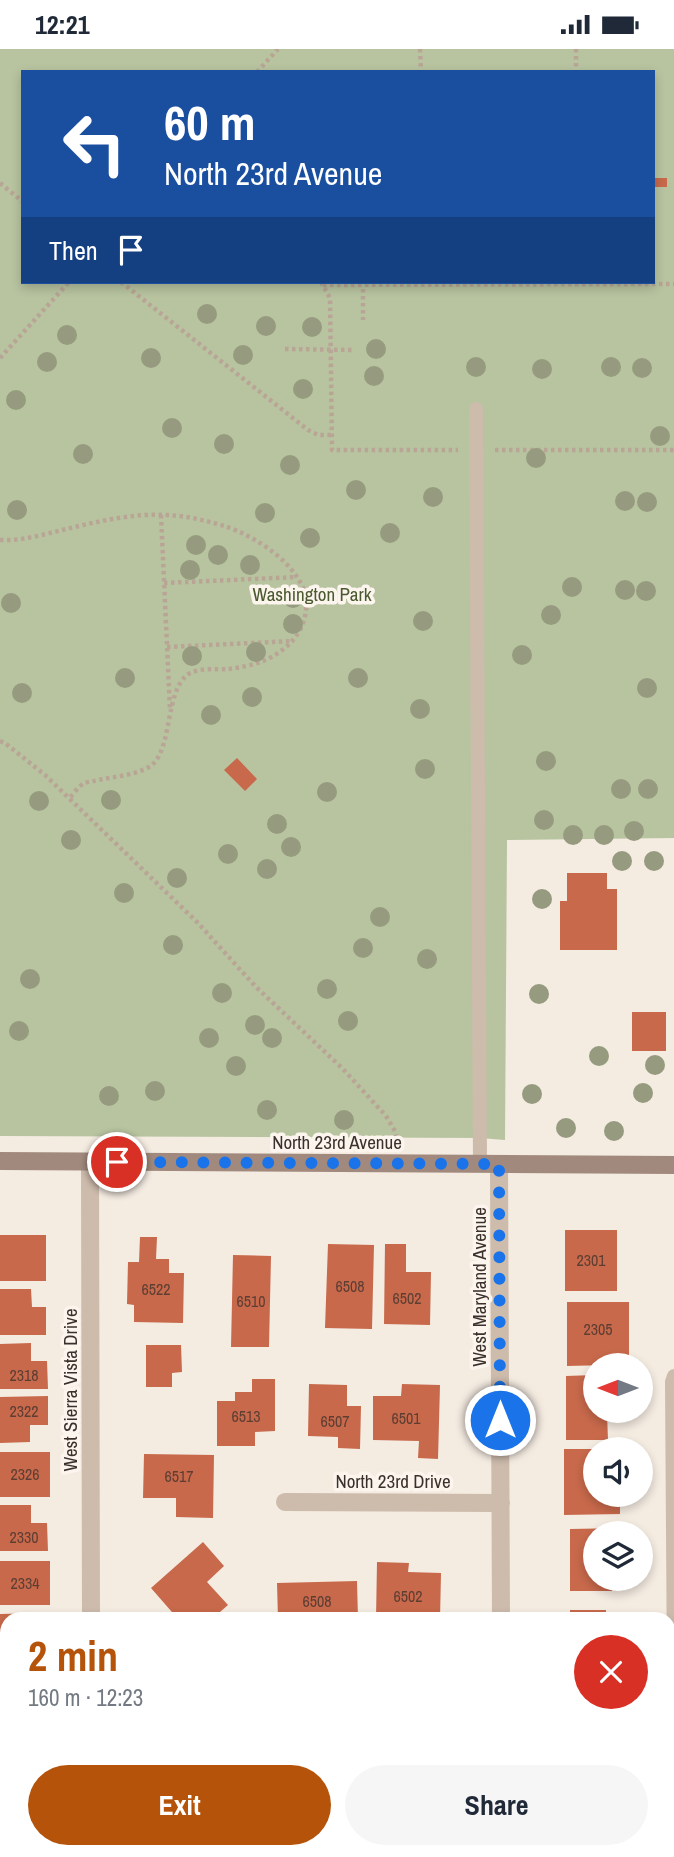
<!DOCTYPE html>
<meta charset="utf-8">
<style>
body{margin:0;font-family:"Archivo Narrow",sans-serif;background:#f6f6f7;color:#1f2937;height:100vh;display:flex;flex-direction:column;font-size:26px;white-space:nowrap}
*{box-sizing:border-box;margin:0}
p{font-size:23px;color:#747a83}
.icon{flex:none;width:38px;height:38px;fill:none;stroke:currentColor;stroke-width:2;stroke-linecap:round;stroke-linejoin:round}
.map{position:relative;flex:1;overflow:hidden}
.sheet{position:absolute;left:0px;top:1563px;width:676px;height:247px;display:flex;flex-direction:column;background:#fff;border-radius:21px 21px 0 0;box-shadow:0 4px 10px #0003}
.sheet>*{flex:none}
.guide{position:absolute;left:21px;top:21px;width:634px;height:214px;border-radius:0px;box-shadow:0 4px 10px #0003;background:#1a4fa0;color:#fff;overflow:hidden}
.needle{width:46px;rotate:270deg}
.tools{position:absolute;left:583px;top:1304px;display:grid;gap:14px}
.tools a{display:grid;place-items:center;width:70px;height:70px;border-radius:50%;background:#fff;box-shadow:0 4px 10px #0003;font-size:35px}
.pin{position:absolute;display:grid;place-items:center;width:60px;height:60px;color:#fff;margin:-30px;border:4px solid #fff;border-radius:50%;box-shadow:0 2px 7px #0007}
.me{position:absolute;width:77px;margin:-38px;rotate:0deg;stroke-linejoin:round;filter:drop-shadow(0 0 5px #0008)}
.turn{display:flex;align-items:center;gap:24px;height:147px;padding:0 28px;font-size:32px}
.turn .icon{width:91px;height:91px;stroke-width:2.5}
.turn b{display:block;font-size:49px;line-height:60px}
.then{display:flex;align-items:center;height:66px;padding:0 28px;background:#0003;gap:14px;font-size:26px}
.round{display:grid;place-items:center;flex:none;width:74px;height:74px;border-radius:37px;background:#f6f6f7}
.overview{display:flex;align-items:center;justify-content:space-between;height:119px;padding:0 28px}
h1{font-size:42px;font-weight:800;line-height:52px;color:#b45309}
.button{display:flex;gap:14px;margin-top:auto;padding:14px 28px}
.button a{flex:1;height:80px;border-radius:42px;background:#b45309;color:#fff;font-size:28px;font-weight:800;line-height:80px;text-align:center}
.button a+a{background:#f6f6f7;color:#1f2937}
.status{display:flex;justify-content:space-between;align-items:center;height:49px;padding:0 35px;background:#fff;direction:ltr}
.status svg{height:19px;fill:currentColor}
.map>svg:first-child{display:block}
</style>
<div class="status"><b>12:21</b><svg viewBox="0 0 49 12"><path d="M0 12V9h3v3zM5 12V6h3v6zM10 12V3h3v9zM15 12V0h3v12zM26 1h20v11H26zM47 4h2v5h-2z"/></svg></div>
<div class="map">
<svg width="674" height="1808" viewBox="0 0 674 1808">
<rect width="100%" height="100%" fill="#f4ebe1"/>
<path fill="#b8c4a0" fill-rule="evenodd" d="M0,0H674V789L507,791L505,1091L480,1089L0,1087ZM23,23H653V233H23Z"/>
<path fill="#c8694b" d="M653,129H667V138H653Z
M237,709L257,730L245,742L224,721Z
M567,824H607V840H617V901H560V852H567Z
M632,963H666V1002H632Z
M565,1181H617V1242H565Z
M0,1186H46V1232H0Z
M140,1188H157L156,1210H169V1224H184L183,1274L134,1273V1256L127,1255L128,1213H139Z
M328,1195L374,1196L372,1280L325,1279Z
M385,1195H406V1223H431L430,1276L384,1275Z
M233,1206L271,1207L269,1298H231Z
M0,1240H31L32,1258H46V1286H0Z
M567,1253H629V1308H608V1316L567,1317Z
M31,1294V1312H47L48,1340H0V1295Z
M146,1296H181L182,1323L172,1324V1338H146Z
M595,1326V1362H620V1365H607L608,1391H566V1327Z
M252,1330H275V1382L255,1383V1397H217V1352H235V1343H252Z
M309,1335L347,1336V1357H361L360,1400L338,1399V1388L308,1387Z
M402,1335L440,1336L438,1410L418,1409L419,1392L373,1391V1347H401Z
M48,1347V1376H30V1393L0,1394V1348Z
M564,1400H595V1446H620V1465L564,1466Z
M0,1403H50V1448H0Z
M144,1405L214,1406L213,1469L176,1468V1449H143Z
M0,1456H31V1474H47L48,1502H0Z
M624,1479V1484H595V1530H612V1542H570V1480Z
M203,1493L224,1517L207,1533L228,1556L212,1570H178L151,1539Z
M0,1512H50V1556H0Z
M377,1513L409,1514L408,1523L441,1524L440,1570H376Z
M357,1532L358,1570H278L277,1534Z
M570,1561H606V1570H570Z
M45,1564V1570H7V1610H0V1565Z
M0,1618H7V1664H0Z
M572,1802H625V1808H573Z"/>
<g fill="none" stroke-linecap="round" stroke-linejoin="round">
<path stroke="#b9a596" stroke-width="4.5" stroke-dasharray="3.5 3.5" stroke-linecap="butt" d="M420,0L421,23
M576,0V23
M257,23L278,0
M0,134L23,153
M121,233L308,381L318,386H332
M321,233L330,249L332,401H458
M323,236L674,235
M363,240V271
M285,300L354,301
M0,309L69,233
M495,401H674
M161,466L170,661
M0,491C21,492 42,486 62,481C96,473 131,464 167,466C186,467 205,471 224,477C257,487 311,522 306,561C304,580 293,594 278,604C264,614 245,618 228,620C216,621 198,618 187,626C166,643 172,694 154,714C143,726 109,728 94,732C93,732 84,734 84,734C78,738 73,745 69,750
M164,534L297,528
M167,598L292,592
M0,692L5,694L45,726L198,874L255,937L343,1020L386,1067L395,1082L397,1089"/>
<path stroke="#cdbbac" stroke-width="14" d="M476,360L480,1115
M674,1327L672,1333L674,1628"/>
<path stroke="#cdbbac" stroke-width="18" d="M90,1113L91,1570
M499,1115L501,1570
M285,1453L501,1454
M503,1802V1808"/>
<path stroke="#a18a7d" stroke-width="18" d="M0,1112L674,1116"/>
</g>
<g fill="#969b7f">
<circle cx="207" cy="265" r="10"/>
<circle cx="266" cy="277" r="10"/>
<circle cx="312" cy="278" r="10"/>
<circle cx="67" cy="286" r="10"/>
<circle cx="376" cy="300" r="10"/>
<circle cx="243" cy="306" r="10"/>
<circle cx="151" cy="309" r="10"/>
<circle cx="47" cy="313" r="10"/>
<circle cx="476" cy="318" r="10"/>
<circle cx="611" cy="318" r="10"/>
<circle cx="642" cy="319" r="10"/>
<circle cx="542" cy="320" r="10"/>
<circle cx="374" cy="327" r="10"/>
<circle cx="303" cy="340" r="10"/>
<circle cx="16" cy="351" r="10"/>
<circle cx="172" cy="379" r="10"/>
<circle cx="660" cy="387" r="10"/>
<circle cx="224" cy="395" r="10"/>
<circle cx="83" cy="405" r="10"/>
<circle cx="536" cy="409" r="10"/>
<circle cx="290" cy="416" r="10"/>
<circle cx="356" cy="441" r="10"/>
<circle cx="433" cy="448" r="10"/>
<circle cx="625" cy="452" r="10"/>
<circle cx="647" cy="453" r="10"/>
<circle cx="17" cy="461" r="10"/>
<circle cx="265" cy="464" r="10"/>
<circle cx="390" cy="484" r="10"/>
<circle cx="310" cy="489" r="10"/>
<circle cx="196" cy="496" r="10"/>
<circle cx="218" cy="506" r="10"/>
<circle cx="250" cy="516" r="10"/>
<circle cx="190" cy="521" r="10"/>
<circle cx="572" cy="538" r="10"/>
<circle cx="625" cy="541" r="10"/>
<circle cx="646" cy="542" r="10"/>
<circle cx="293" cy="549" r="10"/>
<circle cx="11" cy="554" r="10"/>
<circle cx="551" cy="566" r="10"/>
<circle cx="423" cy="572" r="10"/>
<circle cx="293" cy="575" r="10"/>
<circle cx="256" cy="603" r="10"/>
<circle cx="522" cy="606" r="10"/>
<circle cx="192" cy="607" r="10"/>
<circle cx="125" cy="629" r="10"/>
<circle cx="358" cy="629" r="10"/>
<circle cx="647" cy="639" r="10"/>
<circle cx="22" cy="644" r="10"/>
<circle cx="252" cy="648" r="10"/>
<circle cx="420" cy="660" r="10"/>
<circle cx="211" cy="666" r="10"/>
<circle cx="546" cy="712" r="10"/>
<circle cx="425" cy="720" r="10"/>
<circle cx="621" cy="740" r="10"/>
<circle cx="648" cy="740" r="10"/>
<circle cx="327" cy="743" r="10"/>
<circle cx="111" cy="751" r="10"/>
<circle cx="39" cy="752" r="10"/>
<circle cx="544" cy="771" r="10"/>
<circle cx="277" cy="775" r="10"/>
<circle cx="634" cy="782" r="10"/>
<circle cx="573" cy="786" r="10"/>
<circle cx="604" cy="786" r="10"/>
<circle cx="71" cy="791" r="10"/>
<circle cx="291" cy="798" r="10"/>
<circle cx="228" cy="805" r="10"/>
<circle cx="622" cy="812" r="10"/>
<circle cx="654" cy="812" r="10"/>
<circle cx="267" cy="820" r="10"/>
<circle cx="177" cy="829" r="10"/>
<circle cx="124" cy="844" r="10"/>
<circle cx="542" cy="850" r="10"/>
<circle cx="380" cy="868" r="10"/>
<circle cx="173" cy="896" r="10"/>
<circle cx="363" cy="899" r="10"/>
<circle cx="427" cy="910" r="10"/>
<circle cx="30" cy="930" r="10"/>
<circle cx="327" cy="940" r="10"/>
<circle cx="222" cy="944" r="10"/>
<circle cx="539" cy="945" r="10"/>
<circle cx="348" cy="972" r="10"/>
<circle cx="255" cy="976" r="10"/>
<circle cx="19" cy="982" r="10"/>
<circle cx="209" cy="989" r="10"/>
<circle cx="272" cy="989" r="10"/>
<circle cx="599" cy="1007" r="10"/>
<circle cx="655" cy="1016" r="10"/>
<circle cx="236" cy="1017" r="10"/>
<circle cx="155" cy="1042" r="10"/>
<circle cx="643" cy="1044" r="10"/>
<circle cx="532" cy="1045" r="10"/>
<circle cx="109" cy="1047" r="10"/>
<circle cx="267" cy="1061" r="10"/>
<circle cx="344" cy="1071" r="10"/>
<circle cx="566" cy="1079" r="10"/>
<circle cx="614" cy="1082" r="10"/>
</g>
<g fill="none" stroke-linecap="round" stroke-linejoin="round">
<path stroke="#1a73e8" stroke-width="12" stroke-dasharray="0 21.6" d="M117,1113L499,1115L500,1371"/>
</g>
<g text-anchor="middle" stroke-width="7" stroke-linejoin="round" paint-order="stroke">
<g font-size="16" fill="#5e3e33">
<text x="591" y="1217">2301</text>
<text x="350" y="1243">6508</text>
<text x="156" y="1246">6522</text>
<text x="407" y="1255">6502</text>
<text x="251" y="1258">6510</text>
<text x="598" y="1286">2305</text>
<text x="24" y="1332">2318</text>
<text x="24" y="1368">2322</text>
<text x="246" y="1373">6513</text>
<text x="406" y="1375">6501</text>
<text x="335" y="1378">6507</text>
<text x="25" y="1431">2326</text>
<text x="179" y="1433">6517</text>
<text x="24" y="1494">2330</text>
<text x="25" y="1540">2334</text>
<text x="408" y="1553">6502</text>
<text x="317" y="1558">6508</text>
</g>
<g font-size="19" fill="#4a5a2e" stroke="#fbf5ee">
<text x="312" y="552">Washington Park</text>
</g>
<g font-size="19" fill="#3b302b" stroke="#fbf5ee">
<text x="337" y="1100">North 23rd Avenue</text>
<text transform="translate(479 1238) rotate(-90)" y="7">West Maryland Avenue</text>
<text transform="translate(70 1341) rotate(-90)" y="7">West Sierra Vista Drive</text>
<text x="393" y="1439">North 23rd Drive</text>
</g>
</g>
</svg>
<div class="tools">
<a><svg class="needle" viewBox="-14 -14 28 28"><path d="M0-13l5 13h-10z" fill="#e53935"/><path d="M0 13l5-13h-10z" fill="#747a83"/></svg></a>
<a><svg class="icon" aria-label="sound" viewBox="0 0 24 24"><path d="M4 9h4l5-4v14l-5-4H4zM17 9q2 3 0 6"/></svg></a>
<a><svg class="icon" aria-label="layers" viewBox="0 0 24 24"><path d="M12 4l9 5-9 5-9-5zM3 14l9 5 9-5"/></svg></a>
</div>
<div class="pin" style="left:117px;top:1113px;background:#d93025"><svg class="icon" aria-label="arrive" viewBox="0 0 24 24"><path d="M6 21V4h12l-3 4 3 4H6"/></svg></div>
<svg class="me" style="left:500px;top:1371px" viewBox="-20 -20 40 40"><circle r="17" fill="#1a73e8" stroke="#fff" stroke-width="3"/><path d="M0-11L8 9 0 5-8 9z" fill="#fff"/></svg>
<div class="guide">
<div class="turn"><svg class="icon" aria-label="left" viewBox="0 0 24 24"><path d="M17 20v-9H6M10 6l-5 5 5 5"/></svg><div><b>60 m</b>North 23rd Avenue</div></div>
<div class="then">Then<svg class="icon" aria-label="arrive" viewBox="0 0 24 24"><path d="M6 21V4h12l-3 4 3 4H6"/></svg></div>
</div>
<section class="sheet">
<div class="overview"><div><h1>2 min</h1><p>160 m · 12:23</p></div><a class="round" style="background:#d93025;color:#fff"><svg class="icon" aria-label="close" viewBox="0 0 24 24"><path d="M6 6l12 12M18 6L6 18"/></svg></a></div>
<div class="button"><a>Exit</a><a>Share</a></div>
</section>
</div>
